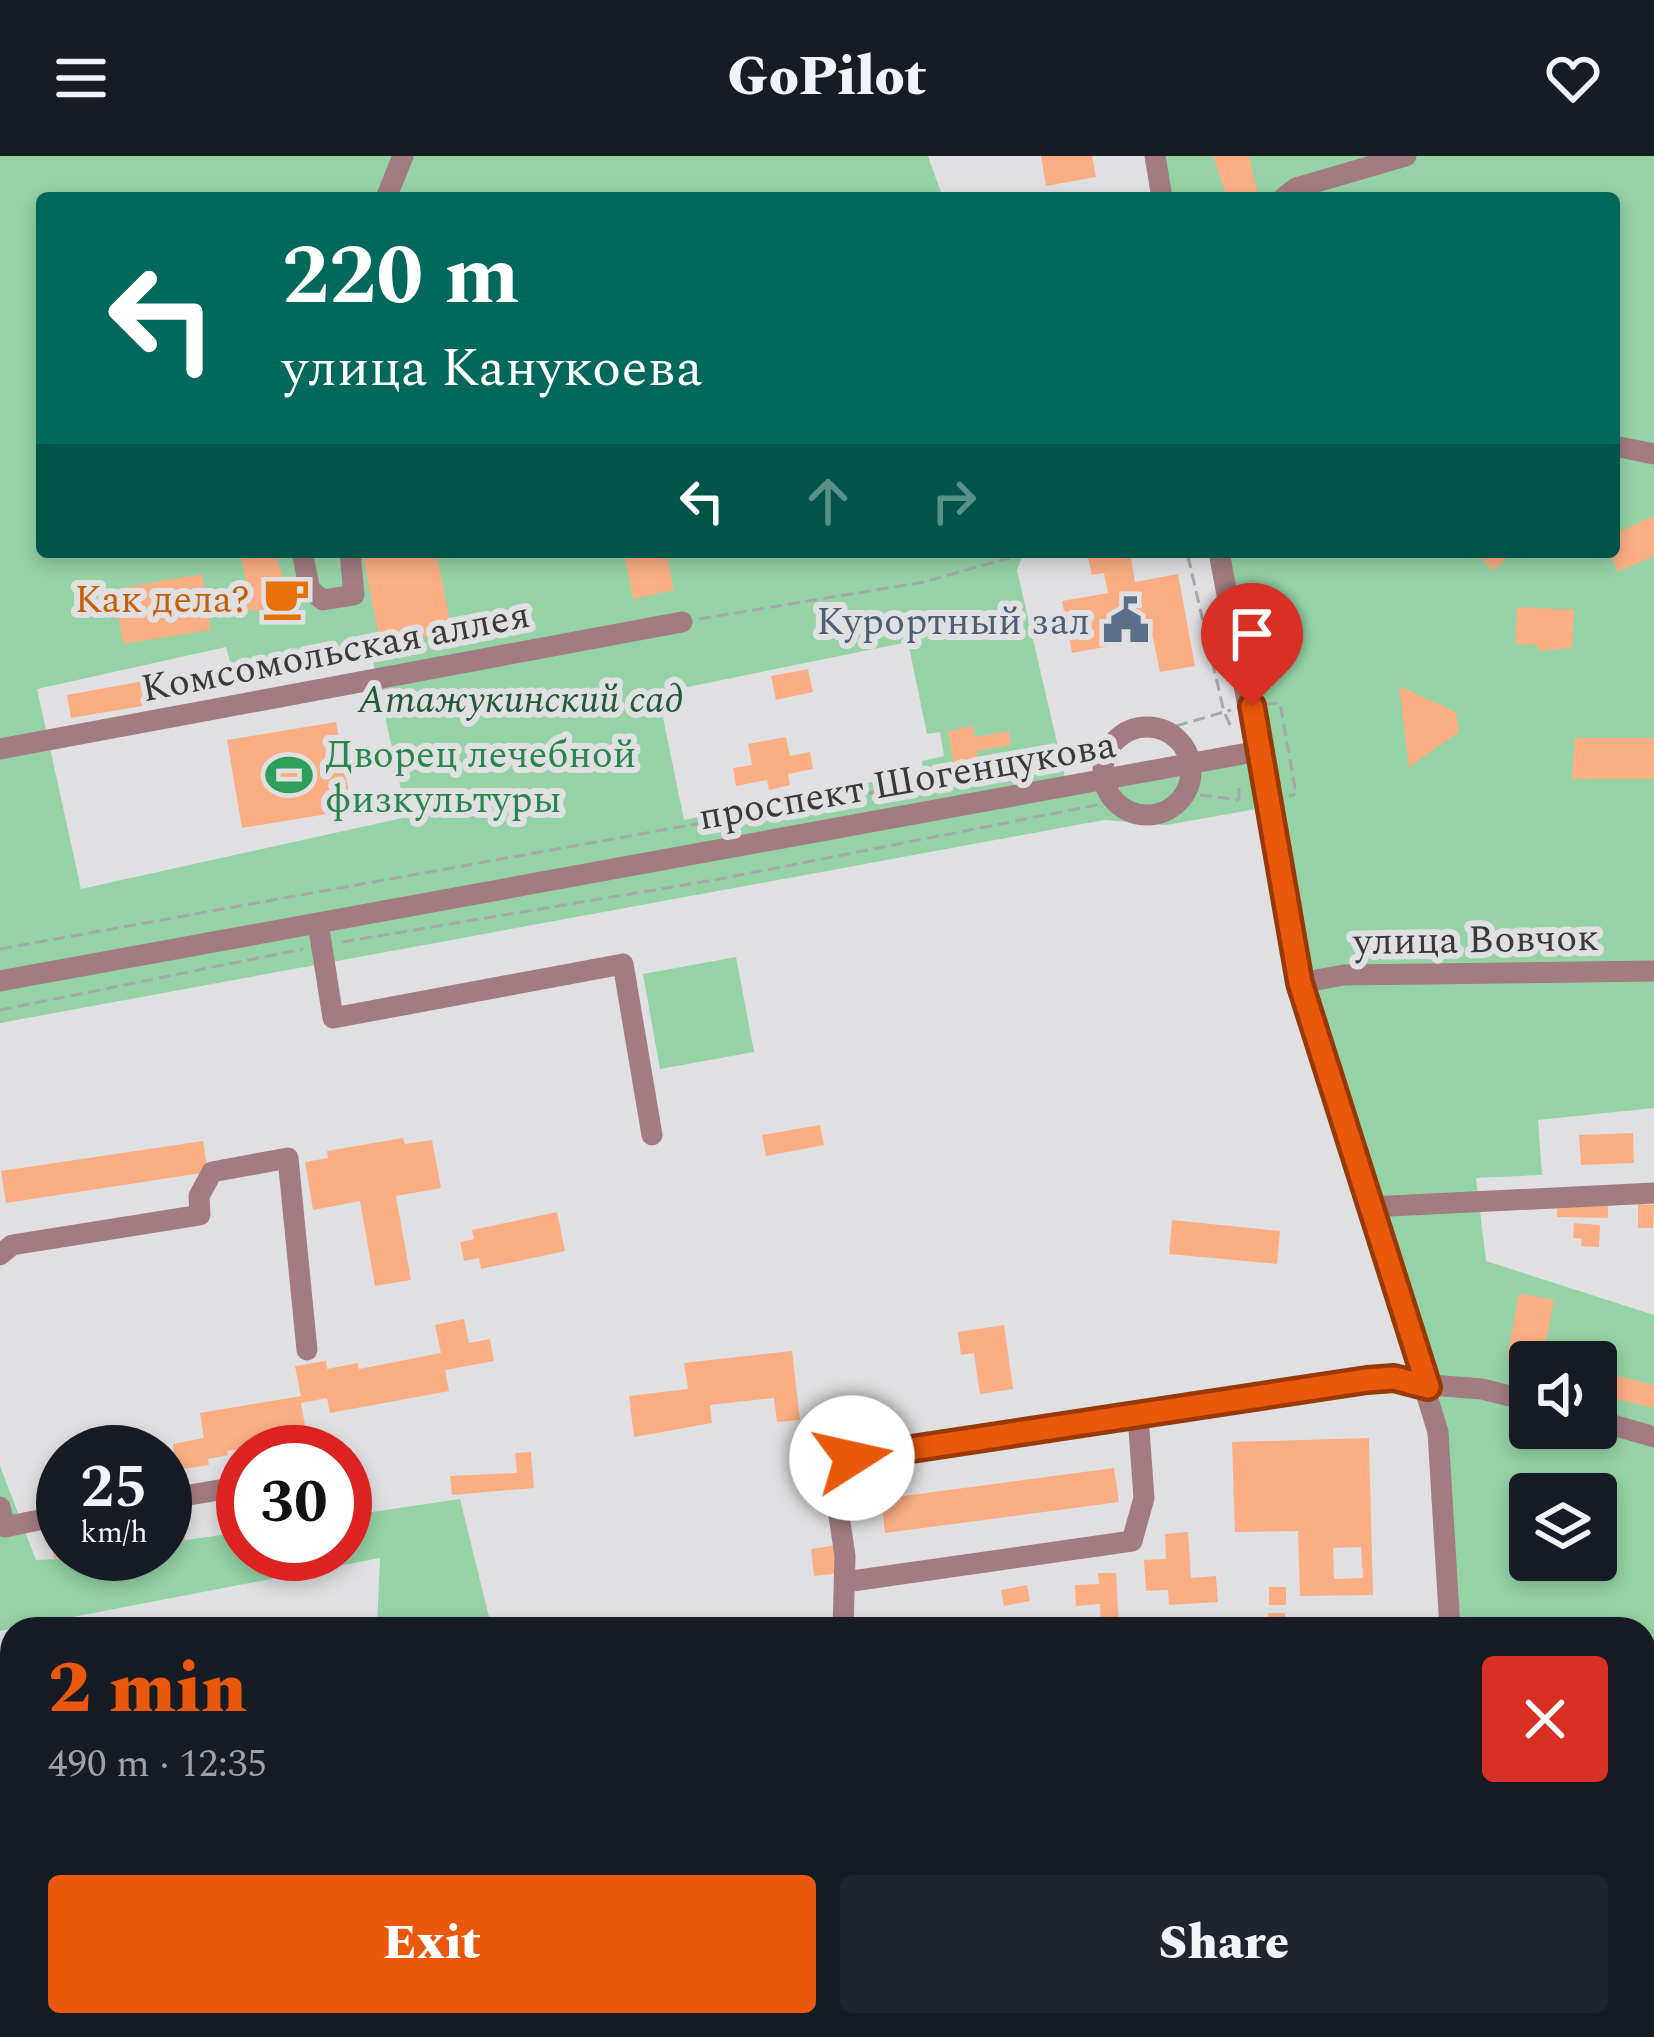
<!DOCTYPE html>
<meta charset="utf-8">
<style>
body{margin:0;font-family:Spectral,serif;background:#20242c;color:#f1f3f6;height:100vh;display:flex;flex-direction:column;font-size:45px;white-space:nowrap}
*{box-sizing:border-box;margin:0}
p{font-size:39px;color:#9ea1a6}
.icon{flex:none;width:66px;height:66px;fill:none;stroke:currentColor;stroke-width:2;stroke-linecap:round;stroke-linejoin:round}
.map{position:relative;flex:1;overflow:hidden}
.details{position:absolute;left:0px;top:1461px;width:1656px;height:420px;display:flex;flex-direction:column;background:#171b24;border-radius:36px 36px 0 0;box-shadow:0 6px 18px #0003}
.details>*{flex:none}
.hud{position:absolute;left:36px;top:36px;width:1584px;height:366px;border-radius:12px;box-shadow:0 6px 18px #0003;background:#00695c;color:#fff;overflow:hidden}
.fabs{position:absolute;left:1509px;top:1185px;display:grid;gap:24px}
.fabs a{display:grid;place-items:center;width:108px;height:108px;border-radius:12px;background:#171b24;box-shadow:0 6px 18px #0003;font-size:60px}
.speed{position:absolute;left:36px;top:1269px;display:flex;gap:24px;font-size:60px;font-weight:700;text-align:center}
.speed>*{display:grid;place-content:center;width:156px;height:156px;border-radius:50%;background:#171b24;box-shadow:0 6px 18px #0003;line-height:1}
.speed small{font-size:30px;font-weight:400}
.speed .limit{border:18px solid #d22;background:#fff;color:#111}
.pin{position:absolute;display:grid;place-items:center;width:102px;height:102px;color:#fff;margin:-123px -51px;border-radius:50% 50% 50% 0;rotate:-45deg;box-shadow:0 0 12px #0007}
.pin .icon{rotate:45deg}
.me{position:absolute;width:132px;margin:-66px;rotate:80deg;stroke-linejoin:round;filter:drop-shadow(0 0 9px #0008)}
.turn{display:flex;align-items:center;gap:42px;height:252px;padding:0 48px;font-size:54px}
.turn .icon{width:156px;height:156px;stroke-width:2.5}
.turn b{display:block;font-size:84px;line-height:102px}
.lanes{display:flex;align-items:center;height:114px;padding:0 48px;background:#0003;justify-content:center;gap:60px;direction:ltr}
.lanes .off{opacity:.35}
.round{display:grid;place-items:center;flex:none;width:126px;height:126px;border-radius:12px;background:#20242c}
.overview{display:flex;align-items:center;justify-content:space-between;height:204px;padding:0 48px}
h1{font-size:72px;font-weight:800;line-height:90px;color:#ea580c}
.cta{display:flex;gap:24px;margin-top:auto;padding:24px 48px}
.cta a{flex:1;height:138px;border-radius:12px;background:#ea580c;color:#fff;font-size:48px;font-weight:800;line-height:138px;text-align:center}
.cta a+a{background:#20242c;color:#f1f3f6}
header{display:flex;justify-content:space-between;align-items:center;height:156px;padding:0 48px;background:#171b24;font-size:54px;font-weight:800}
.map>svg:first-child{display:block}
</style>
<header><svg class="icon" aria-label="menu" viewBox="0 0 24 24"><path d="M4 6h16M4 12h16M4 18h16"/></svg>GoPilot<svg class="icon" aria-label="heart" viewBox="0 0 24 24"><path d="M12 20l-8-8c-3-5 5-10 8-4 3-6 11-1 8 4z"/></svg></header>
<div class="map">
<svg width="1654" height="1881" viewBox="0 0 1654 1881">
<rect width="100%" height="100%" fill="#e0e0e2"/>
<path fill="#95d3a6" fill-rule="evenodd" d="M0,0H928L943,42H42V396H1024L1017,414L1067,630L1259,595L1219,396H1614V42H1162L1155,0H1654V952L1538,964L1542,1019L1476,1022L1486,1105L1654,1159V1590H1644V1473H1450L1443,1314L1355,1006L1268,651L1166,669L1104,664L0,867ZM908,486L927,578L940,576L944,600L922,605L923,613L912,618L684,664L658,537ZM226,491L234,521L370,492L407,661L81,733L37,533ZM1530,1206H1596V1272H1530ZM1530,1338H1596V1404H1530Z
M736,801L754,896L660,913L643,818Z
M0,1310L36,1404L165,1398V1387L243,1376V1398H345V1360L460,1343L492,1473H377L380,1402L0,1475Z
M356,1869H564V1881H355Z
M1419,1869H1498L1499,1881H1419Z"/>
<path fill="#fbae83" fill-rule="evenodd" d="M1041,0H1092L1096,21L1046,30Z
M1213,0H1249L1258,38L1227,42Z
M1654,360V400L1618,416L1609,396H1614V378Z
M240,396H275L292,450L225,458L221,435L247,430Z
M362,396H436L452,475L410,484L408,474L379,480Z
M624,396H666L674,434L633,443Z
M1101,396H1130L1135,426L1178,418L1195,510L1160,516L1153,482L1072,497L1062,445L1108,437L1104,417L1092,419L1088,401Z
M1476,396H1513L1493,415Z
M202,418L211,474L123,488L115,433Z
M1517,451L1574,454L1572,492L1538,495V489L1515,488Z
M808,513L813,536L776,544L771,520Z
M144,525L148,549L71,562L67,539Z
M1399,530L1456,556L1459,576L1409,611Z
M336,566L352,654L242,672L227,584Z
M973,570L975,581L1009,575L1011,589L977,595L978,603L954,608L948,575Z
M786,581L790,600L810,596L813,613L788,618L790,629L769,634L767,624L736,630L733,612L752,609L748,588Z
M1575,582H1654V623H1572Z
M820,969L824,989L766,1000L762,979Z
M1633,977L1634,1007L1581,1009L1579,979Z
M403,982L405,988L432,984L441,1032L396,1040L411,1124L375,1130L360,1045L313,1054L305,1006L328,1002L327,995Z
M203,985L208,1016L6,1047L1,1015Z
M1557,1047H1608V1062L1557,1061Z
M1638,1048L1654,1049L1653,1072H1638Z
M557,1056L565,1095L481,1113L479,1102L464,1105L460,1086L474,1083L472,1074Z
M1172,1064L1280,1075L1277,1108L1169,1098Z
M1574,1067L1600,1069L1599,1091L1581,1090L1582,1083L1573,1082Z
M1519,1137L1554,1144L1542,1206L1507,1202Z
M464,1163L469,1187L490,1183L494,1205L445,1214L449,1235L330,1257L327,1242L301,1247L307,1281L227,1295L228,1299L208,1303L209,1309L177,1314L173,1288L204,1282L200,1257L301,1240L295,1210L326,1205L327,1213L358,1207L359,1213L441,1197L435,1169Z
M1004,1169L1013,1233L980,1238L974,1197L961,1199L958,1176Z
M1552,1191L1581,1199L1579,1206H1548Z
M792,1195L800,1264L777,1266L774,1242L710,1249L712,1267L634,1281L629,1240L688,1233L684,1207Z
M1617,1220L1654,1229V1252L1612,1242Z
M1369,1282L1373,1439L1300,1440L1298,1375L1235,1376L1232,1286ZM1361,1391L1363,1422L1334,1423L1333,1392Z
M531,1296L534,1332L452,1339L450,1320L517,1317L515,1297Z
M1114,1312L1119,1346L885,1377L881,1343Z
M181,1357L185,1384L165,1387V1359Z
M63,1373V1401L54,1403L50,1374Z
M1188,1376L1191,1422L1216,1420L1218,1446L1169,1449L1168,1434L1146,1435L1144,1404L1166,1403L1165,1378Z
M837,1389L841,1417L814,1420L811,1393Z
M1098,1417H1116L1119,1473H1101L1100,1448L1076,1450L1075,1429L1099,1428Z
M1027,1429L1030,1445L1004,1450L1001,1434Z
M1269,1431H1286V1449H1269Z
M1268,1457H1285L1286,1473H1269Z
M1382,1465L1383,1473H1313V1468Z
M257,1869H297L296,1881H256Z
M1274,1869H1303V1881H1274Z"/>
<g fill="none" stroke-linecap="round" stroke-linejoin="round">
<path stroke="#a8a8aa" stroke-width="3" stroke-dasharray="12 6" stroke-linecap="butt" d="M699,463L924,426L1030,396
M1265,548L1280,547L1296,638L1289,640
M1230,569L1224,556L1231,554
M1176,570L1224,556L1187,396
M1200,639L1239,644
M1239,644V631
M342,786L720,723L1107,647
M0,793L1064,602
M0,854L303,793"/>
<path stroke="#a27c82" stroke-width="21" d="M1155,0L1162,42
M386,42L403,0
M1283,42L1296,32L1406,0
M1614,290L1654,298
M302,396L310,434L323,444L354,439L350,396
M1219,396L1300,827L1438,1276L1450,1473
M1103 615a44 44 0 1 1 88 0a44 44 0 1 1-88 0Z
M0,593L682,466
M318,767L333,862L623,808L652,979
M0,825L1259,595
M1300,827L1344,819L1654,815
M1370,1051L1654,1037
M0,1099L12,1089L200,1059L199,1040L212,1016L288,1002L307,1194
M1596,1264L1654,1281
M165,1343L243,1330
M0,1351L5,1371L63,1359
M845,1426L1132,1385L1144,1342L1138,1260
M843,1473L845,1400L834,1326L852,1302L1367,1224L1482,1233L1530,1245
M0,1823L12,1822
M1466,1869V1881
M333,1881L334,1869"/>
</g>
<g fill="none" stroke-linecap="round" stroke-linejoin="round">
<defs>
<path id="route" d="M852,1302L1367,1224L1394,1222L1428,1231L1300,827L1252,550"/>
</defs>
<use href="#route" stroke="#983908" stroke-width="30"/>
<use href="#route" stroke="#ea580c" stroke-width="21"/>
</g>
<defs>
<symbol id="cafe-bare" viewBox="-9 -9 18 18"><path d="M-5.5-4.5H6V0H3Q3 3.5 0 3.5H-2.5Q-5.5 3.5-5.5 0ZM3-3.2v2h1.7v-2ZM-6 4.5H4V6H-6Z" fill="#e8710a" stroke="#e0e0e2" stroke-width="2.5" paint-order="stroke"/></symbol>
<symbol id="civic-bare" viewBox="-9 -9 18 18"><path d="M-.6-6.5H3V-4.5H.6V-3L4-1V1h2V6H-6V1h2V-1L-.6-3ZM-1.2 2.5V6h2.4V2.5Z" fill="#5c6f8a" stroke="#e0e0e2" stroke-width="2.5" paint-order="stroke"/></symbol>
<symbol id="stadium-bare" viewBox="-9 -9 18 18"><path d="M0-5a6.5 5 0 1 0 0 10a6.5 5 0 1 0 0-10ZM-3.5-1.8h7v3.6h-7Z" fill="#2e9e5b" stroke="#e0e0e2" stroke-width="2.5" paint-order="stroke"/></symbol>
</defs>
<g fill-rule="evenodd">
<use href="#cafe-bare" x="253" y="409" width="66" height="66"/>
<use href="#civic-bare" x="1093" y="431" width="66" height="66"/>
<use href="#stadium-bare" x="256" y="586" width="66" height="66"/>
</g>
<g text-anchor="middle" stroke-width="12" stroke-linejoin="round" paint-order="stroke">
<g font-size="39" fill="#c56008" stroke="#e0e0e2" text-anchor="end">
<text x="250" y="456">Как дела?</text>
</g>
<g font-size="39" fill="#4e5e75" stroke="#e0e0e2" text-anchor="end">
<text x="1090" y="478">Курортный зал</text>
</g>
<g font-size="39" fill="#39393a" stroke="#e0e0e2">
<text transform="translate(335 494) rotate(-11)" y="14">Комсомольская аллея</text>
<text transform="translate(907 623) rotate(-10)" y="14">проспект Шогенцукова</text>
<text transform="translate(1476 782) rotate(-1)" y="14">улица Вовчок</text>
</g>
<g font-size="39" font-style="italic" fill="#215835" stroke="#e0e0e2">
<text x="521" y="556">Атажукинский сад</text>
</g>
<g font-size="39" fill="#27864d" stroke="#e0e0e2" text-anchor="start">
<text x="325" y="611">Дворец лечебной<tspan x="325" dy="45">физкультуры</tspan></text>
</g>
</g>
</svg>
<div class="fabs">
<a><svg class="icon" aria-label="sound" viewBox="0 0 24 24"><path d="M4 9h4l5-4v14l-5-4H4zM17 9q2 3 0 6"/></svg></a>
<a><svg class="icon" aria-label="layers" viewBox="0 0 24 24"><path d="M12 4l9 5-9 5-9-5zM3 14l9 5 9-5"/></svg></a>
</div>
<div class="speed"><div>25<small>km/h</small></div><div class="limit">30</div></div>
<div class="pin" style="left:1252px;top:550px;background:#d93025"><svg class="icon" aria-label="arrive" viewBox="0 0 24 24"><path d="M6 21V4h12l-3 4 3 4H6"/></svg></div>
<svg class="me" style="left:852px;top:1302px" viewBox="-20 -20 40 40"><circle r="19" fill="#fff"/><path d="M0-13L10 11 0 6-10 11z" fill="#ea580c"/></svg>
<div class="hud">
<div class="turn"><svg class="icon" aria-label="left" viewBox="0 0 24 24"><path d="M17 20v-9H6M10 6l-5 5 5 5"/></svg><div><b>220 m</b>улица Канукоева</div></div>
<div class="lanes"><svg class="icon" aria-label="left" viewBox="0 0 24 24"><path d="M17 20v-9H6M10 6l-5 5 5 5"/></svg><svg class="icon off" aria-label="ahead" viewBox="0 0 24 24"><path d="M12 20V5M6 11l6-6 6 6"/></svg><svg class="icon off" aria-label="right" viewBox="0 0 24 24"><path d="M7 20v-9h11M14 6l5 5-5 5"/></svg></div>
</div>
<section class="details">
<div class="overview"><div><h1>2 min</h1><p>490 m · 12:35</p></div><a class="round" style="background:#d93025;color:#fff"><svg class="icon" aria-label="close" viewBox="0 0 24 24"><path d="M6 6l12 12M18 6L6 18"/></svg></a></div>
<div class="cta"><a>Exit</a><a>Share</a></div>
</section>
</div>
